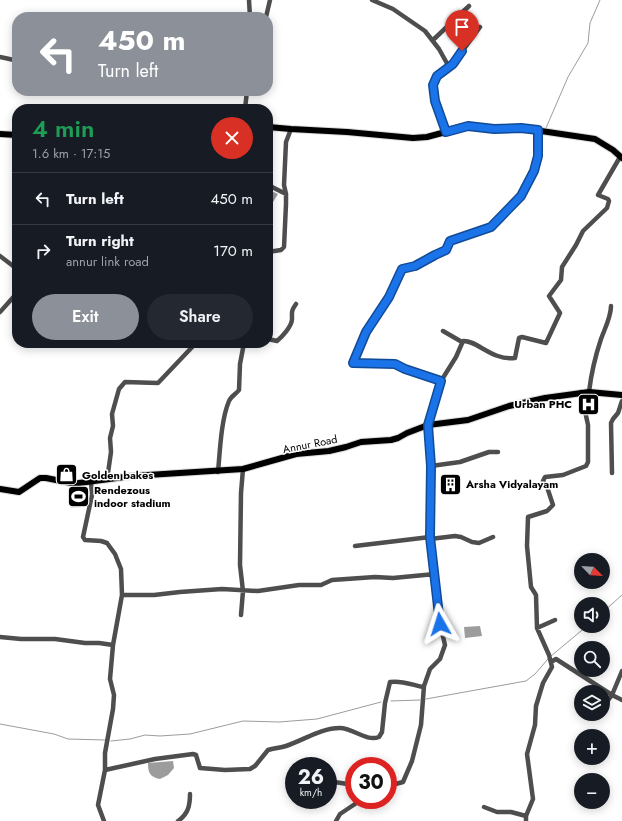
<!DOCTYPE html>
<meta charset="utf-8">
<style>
body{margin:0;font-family:Jost,sans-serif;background:#242831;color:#f1f3f6;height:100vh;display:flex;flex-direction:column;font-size:15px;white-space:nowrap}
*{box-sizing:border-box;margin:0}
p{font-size:13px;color:#9ea1a6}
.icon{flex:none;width:22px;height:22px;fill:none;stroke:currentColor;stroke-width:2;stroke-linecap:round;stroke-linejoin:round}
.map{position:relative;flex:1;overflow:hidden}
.side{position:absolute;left:12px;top:104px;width:261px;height:244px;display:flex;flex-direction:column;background:#171b24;border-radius:16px;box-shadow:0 2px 10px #0003}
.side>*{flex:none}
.top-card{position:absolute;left:12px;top:12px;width:261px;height:84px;border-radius:16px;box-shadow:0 2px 10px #0003;background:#8c9099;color:#fff;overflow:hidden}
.needle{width:26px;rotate:115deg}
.tools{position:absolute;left:574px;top:553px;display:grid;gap:8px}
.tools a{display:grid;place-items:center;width:36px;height:36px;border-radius:50%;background:#171b24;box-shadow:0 2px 10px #0003;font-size:20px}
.speed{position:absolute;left:285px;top:757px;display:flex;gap:8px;font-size:20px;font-weight:700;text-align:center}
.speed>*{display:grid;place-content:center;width:52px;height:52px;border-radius:50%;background:#171b24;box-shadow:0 2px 10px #0003;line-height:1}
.speed small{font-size:10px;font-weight:400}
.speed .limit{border:6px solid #d22;background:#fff;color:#111}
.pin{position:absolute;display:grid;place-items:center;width:34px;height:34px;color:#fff;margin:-41px -17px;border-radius:50% 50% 50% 0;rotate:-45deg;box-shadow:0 0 4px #0007}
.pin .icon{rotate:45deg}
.me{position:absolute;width:44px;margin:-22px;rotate:354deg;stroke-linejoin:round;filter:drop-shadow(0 0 3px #0008)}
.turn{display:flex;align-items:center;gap:14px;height:84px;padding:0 20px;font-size:18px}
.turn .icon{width:52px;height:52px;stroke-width:2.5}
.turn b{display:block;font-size:28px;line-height:34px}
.round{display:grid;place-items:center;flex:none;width:42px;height:42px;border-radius:21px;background:#242831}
.summary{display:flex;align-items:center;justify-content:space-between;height:68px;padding:0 20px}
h1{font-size:24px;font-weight:600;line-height:30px;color:#1e9e55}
.cta{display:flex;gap:8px;margin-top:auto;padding:8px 20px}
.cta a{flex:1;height:46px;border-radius:24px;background:#8c9099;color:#fff;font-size:16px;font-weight:600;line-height:46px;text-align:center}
.cta a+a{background:#242831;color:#f1f3f6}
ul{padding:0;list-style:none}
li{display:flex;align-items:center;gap:12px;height:52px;padding:0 20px;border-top:1px solid #363941}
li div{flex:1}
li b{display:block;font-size:15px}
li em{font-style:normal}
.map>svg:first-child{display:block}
</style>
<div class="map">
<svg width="622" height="821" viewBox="0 0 622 821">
<rect width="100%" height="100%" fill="#fff"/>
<path fill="#d5d5d5" d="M72,485H86L85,507L71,508Z"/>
<path fill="#9c9c9c" d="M269,190L278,194L270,207L268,206Z
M480,626L482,636L465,638L464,627Z
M173,761L174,768L168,775L160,779C150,777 148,773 148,763Z"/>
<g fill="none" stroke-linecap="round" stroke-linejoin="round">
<path stroke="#9c9c9c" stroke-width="1" d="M546,128L568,77L588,43L590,23L600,0
M603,612L622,595
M551,656L587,626
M426,699L526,681L535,674L548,659
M391,701L420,700
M0,724L54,734L68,739L105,740
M111,741L130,739L145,735L160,736L190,734L243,721L279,722L317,719L381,702"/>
<defs>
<path id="major" d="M268,127L291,129L347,132L413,138L427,137L468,126L494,129L521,128L595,139L613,150L622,158
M0,134L17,135
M0,489L19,492L40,478H46L71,483H79L132,476L243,469L296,454L329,451L346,447L361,442L391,440L398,438L407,433L428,425L468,420L509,406L545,398L589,392L622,395"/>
</defs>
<use href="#major" stroke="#dbdbdb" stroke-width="8"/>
<path stroke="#4e4e4e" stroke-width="4.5" d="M249,0L250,17
M372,0L393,9L425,31L439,49L449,67
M266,17L270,0
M433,40L469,6
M0,57L14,60H17
M245,109L247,91
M446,132L435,101L433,85L437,76L453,64L480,27
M268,185L286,194
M268,252L281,250L284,247L286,204V194L284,185L286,142L291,129
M0,256L17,269
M0,312L17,293
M443,331L462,342
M268,339L277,341C282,337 292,326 292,319C292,312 291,311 296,304
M441,381L456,357L463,341C477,340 492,361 515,358L519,338L522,337L546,343L560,313L549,296L561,280L562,267L576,245L583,231L607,208L609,201L608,199L598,195L620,157
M589,392C591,375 596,354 601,339C605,328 611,317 611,306
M431,466L460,462L489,452H498
M218,472C220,451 221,420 229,401C231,396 236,394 239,390L240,364L244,343
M612,473L611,423L613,419L618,413L622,401
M107,480L111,452L110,438L113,426L112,414L119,389L125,382L158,383L196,343
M91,482L92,495L83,537L85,540L101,541L107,543L115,554L121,569L122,595L113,645L110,679L114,695L113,709L105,753V770L98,805L104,821
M430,539L455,536L461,537L472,542L479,543L493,537
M355,546L430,537
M122,595H154L180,592L222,589L258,591L299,585H321L332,580L375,577L393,578L435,574
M241,615L243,591L240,565L241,493L243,469
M537,628L555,620
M0,637L21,639H55L85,643H99L113,645
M551,662L556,659L612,695L622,700
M603,707L612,695L622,671
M594,718L598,714
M105,770L155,759L193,754L196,755L200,768L225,770L250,769L255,766L268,750C274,748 280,748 286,746C304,740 321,728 340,728C353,728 366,742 379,737L382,732L385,703L390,682C402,680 412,685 423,687
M328,781L354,785
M388,786L403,782L412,761L421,725L424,686L430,669L440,659L445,645L440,624L430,537L431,466L428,425L441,381L405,369L395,364L353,363L366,332L389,297L402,269L415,266L435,255L446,250L450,241L491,227L521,196L534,171L538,156V130
M484,807L497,812H511L526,816
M178,821C188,814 190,806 190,794
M336,821L340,814L361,800
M526,821V816L533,799L527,754L535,725L536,706L543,683L552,667L549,655L537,628L536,595L531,587L527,546L528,517L547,511L553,505L547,487L543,481L545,477L563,475L586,466L588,462V425L581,392"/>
<use href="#major" stroke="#000" stroke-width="6"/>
</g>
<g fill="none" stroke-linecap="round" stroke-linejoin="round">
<defs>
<path id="route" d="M440,624L430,537L431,466L428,425L441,381L405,369L395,364L353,363L366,332L389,297L402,269L415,266L435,255L446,250L450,241L491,227L521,196L534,171L538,156V130L521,128L494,129L468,126L446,132L435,101L433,85L437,76L453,64L462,51"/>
</defs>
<use href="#route" stroke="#114b97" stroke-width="10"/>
<use href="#route" stroke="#1a73e8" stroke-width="7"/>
</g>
<defs>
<symbol id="hospital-square" viewBox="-11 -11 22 22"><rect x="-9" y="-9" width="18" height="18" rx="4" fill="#000" stroke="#fff"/><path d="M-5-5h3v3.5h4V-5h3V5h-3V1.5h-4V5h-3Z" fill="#fff"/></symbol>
<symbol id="shop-square" viewBox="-11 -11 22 22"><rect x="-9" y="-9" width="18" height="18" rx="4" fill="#000" stroke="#fff"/><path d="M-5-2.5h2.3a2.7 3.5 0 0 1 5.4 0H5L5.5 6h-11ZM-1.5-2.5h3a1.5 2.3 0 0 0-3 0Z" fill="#fff"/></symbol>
<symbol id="building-square" viewBox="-11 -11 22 22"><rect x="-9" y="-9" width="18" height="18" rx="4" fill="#000" stroke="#fff"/><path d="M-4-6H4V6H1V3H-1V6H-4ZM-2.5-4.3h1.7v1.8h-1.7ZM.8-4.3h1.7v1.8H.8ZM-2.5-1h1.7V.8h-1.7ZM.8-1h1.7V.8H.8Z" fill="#fff"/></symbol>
<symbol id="stadium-square" viewBox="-11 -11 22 22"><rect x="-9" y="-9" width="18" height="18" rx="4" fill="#000" stroke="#fff"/><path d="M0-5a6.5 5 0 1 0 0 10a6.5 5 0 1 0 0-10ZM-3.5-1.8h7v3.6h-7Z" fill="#fff"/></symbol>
</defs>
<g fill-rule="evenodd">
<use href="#hospital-square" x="576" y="392" width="25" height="25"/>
<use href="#shop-square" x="54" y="462" width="25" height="25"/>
<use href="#building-square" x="438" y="472" width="25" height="25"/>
<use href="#stadium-square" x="66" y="484" width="25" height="25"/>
</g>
<g text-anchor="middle" stroke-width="3" stroke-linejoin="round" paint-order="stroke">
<g font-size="11" font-weight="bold" fill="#000" stroke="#fff" text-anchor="start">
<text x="572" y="408" text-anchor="end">Urban PHC</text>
<text x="82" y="479">Golden bakes</text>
<text x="466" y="488">Arsha Vidyalayam</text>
<text x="94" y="494">Rendezous<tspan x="94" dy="13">indoor stadium</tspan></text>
</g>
<g font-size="11" fill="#000" stroke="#fff">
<text transform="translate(310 444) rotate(-11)" y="4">Annur Road</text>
</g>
</g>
</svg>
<div class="tools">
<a><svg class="needle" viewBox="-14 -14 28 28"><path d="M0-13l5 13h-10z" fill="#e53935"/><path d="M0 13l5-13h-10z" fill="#9ea1a6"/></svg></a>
<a><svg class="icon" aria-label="sound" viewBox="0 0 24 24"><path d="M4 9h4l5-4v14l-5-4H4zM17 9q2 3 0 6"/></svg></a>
<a><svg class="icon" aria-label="search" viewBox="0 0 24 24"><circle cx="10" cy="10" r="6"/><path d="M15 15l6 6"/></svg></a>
<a><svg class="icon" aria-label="layers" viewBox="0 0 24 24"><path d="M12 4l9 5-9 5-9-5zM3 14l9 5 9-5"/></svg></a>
<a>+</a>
<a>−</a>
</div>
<div class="speed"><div>26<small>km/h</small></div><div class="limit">30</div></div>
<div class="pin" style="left:462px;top:51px;background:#d93025"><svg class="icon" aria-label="arrive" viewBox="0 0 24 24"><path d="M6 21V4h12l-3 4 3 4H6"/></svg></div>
<svg class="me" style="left:440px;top:624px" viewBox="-20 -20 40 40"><path d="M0-17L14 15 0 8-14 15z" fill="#1a73e8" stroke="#fff" stroke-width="4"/></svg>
<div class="top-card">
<div class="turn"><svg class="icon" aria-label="left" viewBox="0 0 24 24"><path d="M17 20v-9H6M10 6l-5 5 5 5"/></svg><div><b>450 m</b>Turn left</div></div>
</div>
<section class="side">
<div class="summary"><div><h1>4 min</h1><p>1.6 km · 17:15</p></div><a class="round" style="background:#d93025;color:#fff"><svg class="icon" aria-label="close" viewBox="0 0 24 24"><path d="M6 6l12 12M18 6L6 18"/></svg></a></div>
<ul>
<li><svg class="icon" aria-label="left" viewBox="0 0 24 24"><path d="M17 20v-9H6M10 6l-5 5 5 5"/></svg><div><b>Turn left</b></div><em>450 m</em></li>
<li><svg class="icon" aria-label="right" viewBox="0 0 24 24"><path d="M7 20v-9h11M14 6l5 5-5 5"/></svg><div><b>Turn right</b><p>annur link road</p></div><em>170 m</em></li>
</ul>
<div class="cta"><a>Exit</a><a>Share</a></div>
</section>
</div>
